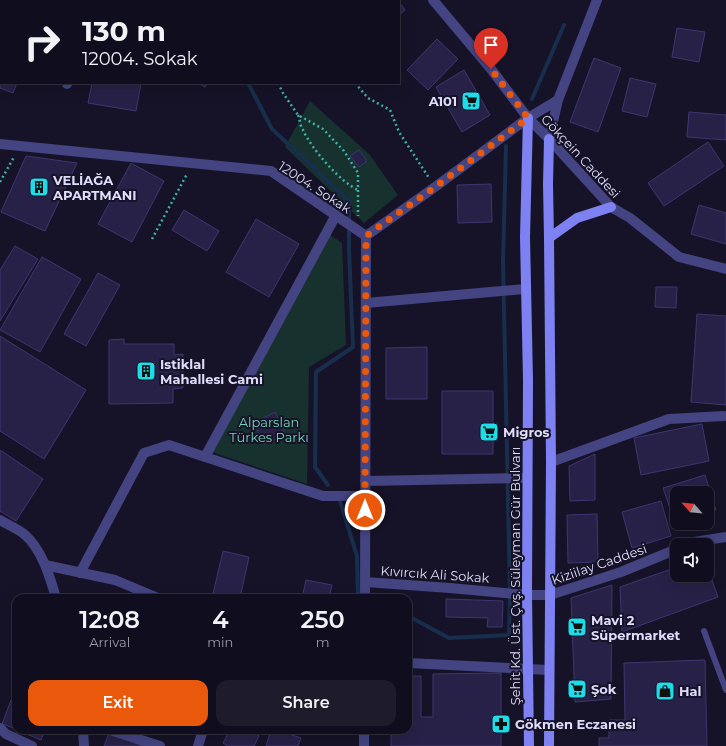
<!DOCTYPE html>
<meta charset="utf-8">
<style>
body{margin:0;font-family:Montserrat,sans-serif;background:#1e1c2b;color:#f1f3f6;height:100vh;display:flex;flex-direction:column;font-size:15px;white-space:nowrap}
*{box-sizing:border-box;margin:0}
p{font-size:13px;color:#9c9ca4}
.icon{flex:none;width:22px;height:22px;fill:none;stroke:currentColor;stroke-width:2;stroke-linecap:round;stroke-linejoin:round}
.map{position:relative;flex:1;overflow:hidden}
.details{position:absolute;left:12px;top:594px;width:400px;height:140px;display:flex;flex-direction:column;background:#100e1e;border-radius:12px;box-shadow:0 4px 16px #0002,0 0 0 1px #302e3c}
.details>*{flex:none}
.guide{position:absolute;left:0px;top:0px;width:400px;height:84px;box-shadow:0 4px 16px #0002,0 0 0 1px #302e3c;background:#100e1e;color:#f1f3f6;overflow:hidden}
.needle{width:26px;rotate:297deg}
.buttons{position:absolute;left:670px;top:486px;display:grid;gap:8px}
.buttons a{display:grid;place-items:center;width:44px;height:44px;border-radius:8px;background:#100e1e;box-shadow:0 4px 16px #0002,0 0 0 1px #302e3c;font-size:20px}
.pin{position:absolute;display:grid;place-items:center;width:34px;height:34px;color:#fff;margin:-41px -17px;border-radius:50% 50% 50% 0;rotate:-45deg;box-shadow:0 0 4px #0007}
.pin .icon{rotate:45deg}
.me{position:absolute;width:44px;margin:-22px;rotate:0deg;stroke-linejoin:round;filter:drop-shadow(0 0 3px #0008)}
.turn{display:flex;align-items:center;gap:14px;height:84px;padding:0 16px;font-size:18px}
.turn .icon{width:52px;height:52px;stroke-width:2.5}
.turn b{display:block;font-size:28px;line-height:34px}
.eta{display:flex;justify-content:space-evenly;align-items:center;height:68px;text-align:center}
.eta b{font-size:24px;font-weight:600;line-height:28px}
.action{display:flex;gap:8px;margin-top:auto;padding:8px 16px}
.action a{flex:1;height:46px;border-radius:12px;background:#ea580c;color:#fff;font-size:16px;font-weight:600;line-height:46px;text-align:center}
.action a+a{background:#1e1c2b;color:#f1f3f6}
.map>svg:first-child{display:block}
</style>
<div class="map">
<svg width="726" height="746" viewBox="0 0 726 746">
<rect width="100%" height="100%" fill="#161328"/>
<path fill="#17312f" d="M310,101L370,155L398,195L364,223L285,147Z
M330,235L342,243L346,345L309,367L307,484L212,452Z"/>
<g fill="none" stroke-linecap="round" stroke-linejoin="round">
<path stroke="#172e4d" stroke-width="4" d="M223,0V1
M248,83L272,129L349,201V249L353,347L316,372L315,467L328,485
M532,99L564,25
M340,501L357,556L358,598
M408,616L449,638L509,635L510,595L503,262L506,146"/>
</g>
<path fill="#272147" stroke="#3e3670" d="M0,0H48L1,1V83H17L13,93L0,88Z
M112,0H149L155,1H111Z
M197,0H221L222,1H202Z
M366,0H397L398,1H364Z
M399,2L405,10L399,15Z
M677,28L705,32L699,62L672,57Z
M437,39L458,59L428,90L407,70Z
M594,58L621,68L598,132L570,122Z
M464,70L490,115L462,132L436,87Z
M630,78L656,84L647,117L622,111Z
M92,83H141L136,111L88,103Z
M198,83H207L205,87Z
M689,112L726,115V140L687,137Z
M708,142L724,166L664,206L648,183Z
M359,150L367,161L359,167L350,156Z
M26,156L77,163L45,231L1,212Z
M131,163L164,181L132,242L98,224Z
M491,184L492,222L458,223L457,185Z
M699,205L726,213V244L691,234Z
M184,210L219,231L207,251L172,230Z
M256,219L299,244L269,297L226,272Z
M15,246L38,259L0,321V270Z
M42,257L81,279L40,352L0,330Z
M98,273L120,285L86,346L64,334Z
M656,287H677L676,308L655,307Z
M697,314L726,316V405L691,402Z
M0,336L86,390L44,459L0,431Z
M124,339V344H174V355L183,354V388L173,389V403L109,404V340Z
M427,347V399H386V348Z
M442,391H493V454H442Z
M275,412L285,434L264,444L254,423Z
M702,424L709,461L641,475L634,438Z
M0,450L43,479L16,521L0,511Z
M595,454V500L570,501L569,466Z
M705,475L716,510L707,513V493H677V523H675L663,488Z
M661,501L671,536L632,548L622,512Z
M597,514L598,562L568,563L567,515Z
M223,551L249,557L240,598H212Z
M707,566L718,597L622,632L620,587L677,567V575H707Z
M306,580L332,585L329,598H302Z
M612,585L611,699L575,702L571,598Z
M446,599L503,601L502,627H487L488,618L446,617Z
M705,660L707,746H599V738H609V720H625L624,663Z
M501,673V746H391V730H408V676H421V717H433V674Z
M16,687V729L2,724Z
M17,730H45L41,740Z
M230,730H249L259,736L254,746H228L223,743Z
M271,730H277L301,738L298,746H266Z
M109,733L143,746H104Z"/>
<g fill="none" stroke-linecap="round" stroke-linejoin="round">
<path stroke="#3eafa3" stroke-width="2.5" stroke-dasharray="2 3" stroke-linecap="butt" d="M246,0V1
M278,83L283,93L298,115L323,129L344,151L358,173V216
M355,83L368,98L390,110L399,132L429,178
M298,115C300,120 300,126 303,130C311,148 340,182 358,190
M0,182L14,157
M152,239L187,174"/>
<path stroke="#434481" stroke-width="6" d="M348,1L349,0
M704,631L726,690"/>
<path stroke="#434481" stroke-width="10" d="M450,588L527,595"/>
<path stroke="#434481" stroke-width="10" d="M106,1L107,0
M67,84V83
M549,139L558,100L597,0
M0,144L271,171L366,236L435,187L528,118L558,100
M366,303L525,289
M205,457L336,215
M551,462L669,419L724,416
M365,481L527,478
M0,520C8,525 18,529 24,534C42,549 50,577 56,598
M687,545L694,542L726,537
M45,565L115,580L158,598
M80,573L144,453L169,445L323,496H365
M365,582L450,588
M527,595H550L621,572L677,549
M365,598L366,236
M408,663L549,670
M0,728L6,734L32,746
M83,730L84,746
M110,730L160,746
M198,746L203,730
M364,746V730"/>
<path stroke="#434481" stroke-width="10" d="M433,0L491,69L528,118L549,139L611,207L630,218L679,257L726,269"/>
<path stroke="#7e81f1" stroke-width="10" d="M528,118L525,237L528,380L527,595L529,746
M549,238L548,184L549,139
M549,746L551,462L549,238L577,218L611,207"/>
</g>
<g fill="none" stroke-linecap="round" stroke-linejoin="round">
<path stroke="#ea580c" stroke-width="7" stroke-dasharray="0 12.6" d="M365,510L366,236L435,187L528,118L491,69"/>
</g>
<defs>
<symbol id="supermarket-square" viewBox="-11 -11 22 22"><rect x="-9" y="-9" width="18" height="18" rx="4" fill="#1edce7" stroke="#161328"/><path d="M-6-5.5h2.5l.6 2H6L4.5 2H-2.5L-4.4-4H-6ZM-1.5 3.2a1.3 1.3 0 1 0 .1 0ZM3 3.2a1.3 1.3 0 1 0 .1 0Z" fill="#111"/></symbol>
<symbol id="building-square" viewBox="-11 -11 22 22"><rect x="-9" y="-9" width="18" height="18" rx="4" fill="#1edce7" stroke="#161328"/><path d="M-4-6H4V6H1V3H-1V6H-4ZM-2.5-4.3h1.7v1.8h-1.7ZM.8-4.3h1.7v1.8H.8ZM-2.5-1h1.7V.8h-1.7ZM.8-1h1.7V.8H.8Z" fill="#111"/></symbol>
<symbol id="shop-square" viewBox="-11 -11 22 22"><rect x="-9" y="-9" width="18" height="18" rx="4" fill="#1edce7" stroke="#161328"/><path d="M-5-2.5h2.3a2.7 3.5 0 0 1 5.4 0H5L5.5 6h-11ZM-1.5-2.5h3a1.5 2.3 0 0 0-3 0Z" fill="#111"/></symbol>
<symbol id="pharmacy-square" viewBox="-11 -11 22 22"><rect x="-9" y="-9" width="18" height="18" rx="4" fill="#1edce7" stroke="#161328"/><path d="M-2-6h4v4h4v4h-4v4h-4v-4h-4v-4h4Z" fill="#111"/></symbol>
</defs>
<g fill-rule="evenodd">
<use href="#supermarket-square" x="460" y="90" width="22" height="22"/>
<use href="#building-square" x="28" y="176" width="22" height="22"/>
<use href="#building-square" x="135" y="360" width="22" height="22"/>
<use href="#supermarket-square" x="478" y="421" width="22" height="22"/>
<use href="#supermarket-square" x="566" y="616" width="22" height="22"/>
<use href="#supermarket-square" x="566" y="678" width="22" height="22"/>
<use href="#shop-square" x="654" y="680" width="22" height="22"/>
<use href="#pharmacy-square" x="490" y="713" width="22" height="22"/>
</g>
<g text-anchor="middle" stroke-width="4" stroke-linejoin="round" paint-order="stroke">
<g font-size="13" font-weight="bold" fill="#dfddfb" stroke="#161328" text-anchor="start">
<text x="457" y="106" text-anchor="end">A101</text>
<text x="53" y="185">VELİAĞA<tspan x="53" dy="15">APARTMANI</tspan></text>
<text x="160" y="369">Istiklal<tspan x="160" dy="15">Mahallesi Cami</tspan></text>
<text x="503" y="437">Migros</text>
<text x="591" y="625">Mavi 2<tspan x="591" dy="15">Süpermarket</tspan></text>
<text x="591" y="694">Şok</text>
<text x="679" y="696">Hal</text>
<text x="515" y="729">Gökmen Eczanesi</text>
</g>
<g font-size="13" fill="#dfddfb" stroke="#161328">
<text transform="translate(581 156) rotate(47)" y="5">Gökçein Caddesi</text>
<text transform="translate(315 187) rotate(33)" y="5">12004. Sokak</text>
<text transform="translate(599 564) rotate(-19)" y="5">Kiziilay Caddesi</text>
<text transform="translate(435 574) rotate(4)" y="5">Kıvırcık Ali Sokak</text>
<text transform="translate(515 576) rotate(-90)" y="5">Şehit Kd. Üst. Çvş. Süleyman Gür Bulvarı</text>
</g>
<g font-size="13" fill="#70d5b7" stroke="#161328">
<text x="269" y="427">Alparslan<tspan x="269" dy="15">Türkes Parkı</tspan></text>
</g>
</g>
</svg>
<div class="buttons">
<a><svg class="needle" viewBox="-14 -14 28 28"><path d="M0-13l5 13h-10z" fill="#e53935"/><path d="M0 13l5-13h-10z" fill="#9c9ca4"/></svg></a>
<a><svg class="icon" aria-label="sound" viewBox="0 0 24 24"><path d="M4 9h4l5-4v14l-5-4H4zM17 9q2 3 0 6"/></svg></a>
</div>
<div class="pin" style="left:491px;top:69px;background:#d93025"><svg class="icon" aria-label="arrive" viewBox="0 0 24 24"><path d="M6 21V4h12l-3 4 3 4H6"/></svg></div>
<svg class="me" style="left:365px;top:510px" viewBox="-20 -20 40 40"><circle r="17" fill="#ea580c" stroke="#fff" stroke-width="3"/><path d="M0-11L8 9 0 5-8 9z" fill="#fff"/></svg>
<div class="guide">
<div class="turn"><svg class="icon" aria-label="right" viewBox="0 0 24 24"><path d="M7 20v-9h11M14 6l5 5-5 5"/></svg><div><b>130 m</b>12004. Sokak</div></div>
</div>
<section class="details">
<div class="eta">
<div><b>12:08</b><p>Arrival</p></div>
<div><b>4</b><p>min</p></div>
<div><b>250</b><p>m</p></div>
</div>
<div class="action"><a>Exit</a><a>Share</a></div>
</section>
</div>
